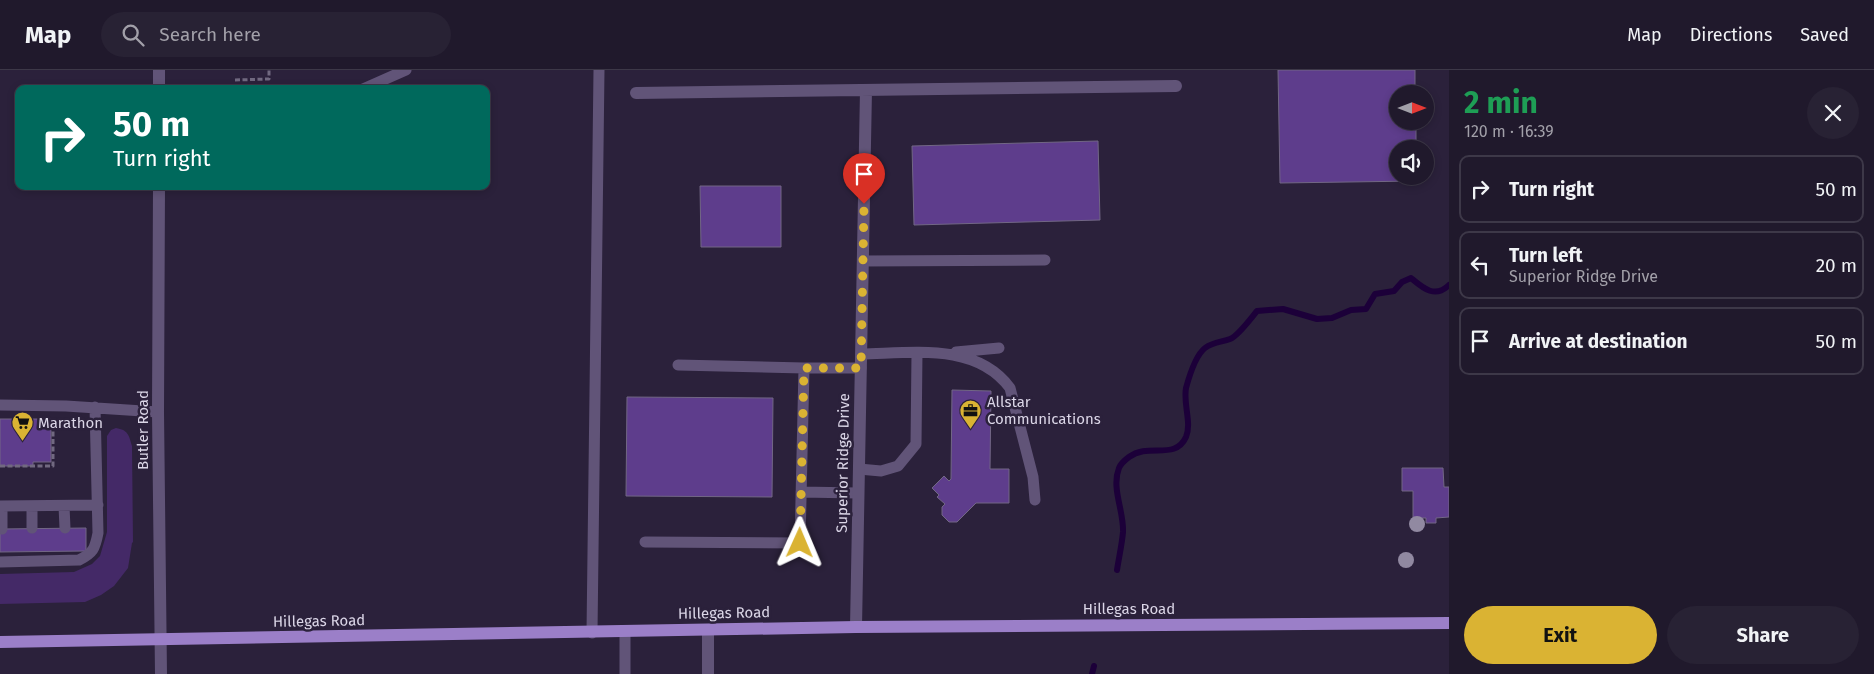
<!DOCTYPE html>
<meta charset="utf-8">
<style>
body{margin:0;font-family:"Fira Sans",sans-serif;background:#282234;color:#f1f3f6;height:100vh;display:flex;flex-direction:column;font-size:19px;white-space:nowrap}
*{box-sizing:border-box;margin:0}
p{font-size:16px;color:#a2a0a9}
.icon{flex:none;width:28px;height:28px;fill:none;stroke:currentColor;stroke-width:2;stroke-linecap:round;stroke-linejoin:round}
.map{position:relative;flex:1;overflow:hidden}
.details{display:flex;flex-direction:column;background:#20192c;width:425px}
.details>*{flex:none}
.hud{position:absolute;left:15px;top:15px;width:475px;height:105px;border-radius:10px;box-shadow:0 2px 8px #0003,0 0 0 1px #3d3848;background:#00695c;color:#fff;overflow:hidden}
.needle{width:32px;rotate:90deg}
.fabs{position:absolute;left:1389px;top:15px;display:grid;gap:10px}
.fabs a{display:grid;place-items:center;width:45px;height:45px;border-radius:50%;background:#20192c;box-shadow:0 2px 8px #0003,0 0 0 1px #3d3848;font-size:25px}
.pin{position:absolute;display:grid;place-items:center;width:42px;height:42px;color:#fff;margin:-51px -21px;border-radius:50% 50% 50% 0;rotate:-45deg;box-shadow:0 0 5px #0007}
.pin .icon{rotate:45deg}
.me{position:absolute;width:55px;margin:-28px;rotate:1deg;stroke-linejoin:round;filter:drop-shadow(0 0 4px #0008)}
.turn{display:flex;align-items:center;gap:18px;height:105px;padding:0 15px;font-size:22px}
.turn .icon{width:65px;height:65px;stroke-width:2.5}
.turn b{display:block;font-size:35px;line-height:42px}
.round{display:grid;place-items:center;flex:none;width:52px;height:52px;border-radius:26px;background:#282234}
.headline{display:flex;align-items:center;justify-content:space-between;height:85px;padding:0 15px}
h1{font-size:30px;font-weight:700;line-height:38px;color:#1e9e55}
.button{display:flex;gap:10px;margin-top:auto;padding:10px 15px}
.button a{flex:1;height:58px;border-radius:30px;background:#dab333;color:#111;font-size:20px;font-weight:700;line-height:58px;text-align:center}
.button a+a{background:#282234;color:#f1f3f6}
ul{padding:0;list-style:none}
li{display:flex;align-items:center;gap:15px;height:68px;margin:0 10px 8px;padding:0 5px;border:2px solid #3d3848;border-radius:10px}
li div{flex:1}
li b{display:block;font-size:19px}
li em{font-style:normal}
header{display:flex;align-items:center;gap:30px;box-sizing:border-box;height:70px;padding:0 25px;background:#20192c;border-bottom:1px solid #3d3848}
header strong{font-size:24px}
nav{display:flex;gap:28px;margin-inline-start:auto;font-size:18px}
.search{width:350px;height:45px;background:#282234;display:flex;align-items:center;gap:12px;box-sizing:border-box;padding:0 18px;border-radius:28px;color:#a2a0a9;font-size:19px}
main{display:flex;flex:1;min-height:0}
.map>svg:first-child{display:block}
</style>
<header>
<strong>Map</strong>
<div class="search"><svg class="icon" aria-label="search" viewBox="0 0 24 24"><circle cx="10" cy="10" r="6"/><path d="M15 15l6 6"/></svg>Search here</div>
<nav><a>Map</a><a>Directions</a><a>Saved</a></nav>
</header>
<main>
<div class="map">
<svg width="1449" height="604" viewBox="0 0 1449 604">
<rect width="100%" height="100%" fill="#2b213b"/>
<path fill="#442967" d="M116,358C128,360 129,365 132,376L133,472L132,473L128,498L114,516L101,525L85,532L0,534V504L74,502L92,494L100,486L107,462V366L111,360Z"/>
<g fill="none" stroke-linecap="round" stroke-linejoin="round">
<path stroke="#1c0039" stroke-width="6" d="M1117,500C1119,487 1122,474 1123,462C1124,441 1111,418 1119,398C1121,393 1125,390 1129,387C1149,372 1175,391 1186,367C1192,353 1183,334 1186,318C1189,307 1196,285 1205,278C1213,272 1222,272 1230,269C1238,266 1251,248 1257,241L1283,239L1317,249L1332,248L1351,240L1366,239L1375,224L1394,221L1402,212L1411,208C1423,218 1435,229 1449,215
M1092,604L1094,596"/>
</g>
<path fill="#5e3d8c" stroke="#726785" d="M1278,0H1415V24H1398V51H1416V79H1398V106H1416V111L1280,113Z
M1098,71L1100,150L914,155L912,76Z
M700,116H781V177H701Z
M952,320L991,321L990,399H1009V433H976L957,452H949L942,445V437L945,434L937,427L939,425L932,418L944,406L949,411L951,409Z
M627,327L773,328L772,427L626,426Z
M0,349H51V392H33V396H0Z
M1402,398H1443L1444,417H1449V447L1436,448V453H1426V448H1413V421H1402Z
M86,458V481L0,482V459Z"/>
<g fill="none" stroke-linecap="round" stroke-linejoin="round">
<path stroke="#716980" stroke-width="3" stroke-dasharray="5 2.5" stroke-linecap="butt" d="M235,10L269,9V0
M0,396H53V352"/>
<path stroke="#615478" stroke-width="11" d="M363,19L406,0
M863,191L1045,190
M956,282L999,278
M861,284C912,283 976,272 1010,318L1033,407L1035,430
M804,298H861
M0,335L66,336L158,342
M859,399L881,401L898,396L916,374L917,283
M801,422L858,423
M0,436L98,435
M2,436V459
M32,436V458
M64,436L65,458
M645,472L800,473L804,298L678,295
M0,492L79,490C93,483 95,479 98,463L95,337
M625,562V604
M592,563L599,0"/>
<path stroke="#615478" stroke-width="12" d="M159,19V0
M636,23L1176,16
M159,116L158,342L161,604
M856,557L866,20
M708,604V560"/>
<path stroke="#9b7fc8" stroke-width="12" d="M0,572L856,557L1449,553"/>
</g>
<g fill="#9189a1">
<circle cx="1417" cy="454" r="8"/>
<circle cx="1406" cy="490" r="8"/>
</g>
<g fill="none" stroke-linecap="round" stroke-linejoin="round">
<path stroke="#dab333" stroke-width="9" stroke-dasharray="0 16.2" d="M800,473L804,298H861L864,134"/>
</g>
<defs>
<symbol id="office-pin" viewBox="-11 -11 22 30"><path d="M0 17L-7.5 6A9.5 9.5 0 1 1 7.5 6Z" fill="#dab333" stroke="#2b213b"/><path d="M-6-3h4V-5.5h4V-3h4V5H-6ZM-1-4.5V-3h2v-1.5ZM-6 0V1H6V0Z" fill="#111"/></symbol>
<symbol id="supermarket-pin" viewBox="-11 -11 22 30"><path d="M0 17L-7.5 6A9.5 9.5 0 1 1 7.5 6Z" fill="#dab333" stroke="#2b213b"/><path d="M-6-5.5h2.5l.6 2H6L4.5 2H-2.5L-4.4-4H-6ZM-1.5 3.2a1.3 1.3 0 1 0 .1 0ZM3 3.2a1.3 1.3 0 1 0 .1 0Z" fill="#111"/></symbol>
</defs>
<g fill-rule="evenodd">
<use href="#office-pin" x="958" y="328" width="25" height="34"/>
<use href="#supermarket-pin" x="10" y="340" width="25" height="34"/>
</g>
<g text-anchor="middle" stroke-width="5" stroke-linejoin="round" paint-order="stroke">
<g font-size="15" fill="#dbd6e7" stroke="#2b213b" text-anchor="start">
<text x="987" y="337">Allstar<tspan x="987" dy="17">Communications</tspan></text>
<text x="38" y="358">Marathon</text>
</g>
<g font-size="15" fill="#dbd6e7" stroke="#2b213b">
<text transform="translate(143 360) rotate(-90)" y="5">Butler Road</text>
<text transform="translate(843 393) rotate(-89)" y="5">Superior Ridge Drive</text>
<text x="1129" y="544">Hillegas Road</text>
<text transform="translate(724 543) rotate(-1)" y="5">Hillegas Road</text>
<text transform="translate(319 551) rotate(-1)" y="5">Hillegas Road</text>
</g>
</g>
</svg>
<div class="fabs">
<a><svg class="needle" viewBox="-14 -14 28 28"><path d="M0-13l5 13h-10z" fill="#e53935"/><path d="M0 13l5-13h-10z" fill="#a2a0a9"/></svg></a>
<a><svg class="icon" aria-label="sound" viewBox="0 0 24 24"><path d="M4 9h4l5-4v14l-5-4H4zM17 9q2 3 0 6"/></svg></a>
</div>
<div class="pin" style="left:864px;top:134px;background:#d93025"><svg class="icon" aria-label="arrive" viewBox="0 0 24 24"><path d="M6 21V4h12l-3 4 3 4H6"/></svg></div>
<svg class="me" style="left:800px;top:473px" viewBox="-20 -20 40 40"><path d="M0-17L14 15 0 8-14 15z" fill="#dab333" stroke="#fff" stroke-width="4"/></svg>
<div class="hud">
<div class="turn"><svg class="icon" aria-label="right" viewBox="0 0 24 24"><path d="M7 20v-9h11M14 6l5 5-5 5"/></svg><div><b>50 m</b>Turn right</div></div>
</div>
</div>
<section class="details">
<div class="headline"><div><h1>2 min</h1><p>120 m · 16:39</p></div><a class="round"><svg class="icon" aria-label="close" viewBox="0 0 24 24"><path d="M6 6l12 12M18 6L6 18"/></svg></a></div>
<ul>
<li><svg class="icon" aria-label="right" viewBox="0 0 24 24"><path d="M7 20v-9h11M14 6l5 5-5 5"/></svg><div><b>Turn right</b></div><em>50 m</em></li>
<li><svg class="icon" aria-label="left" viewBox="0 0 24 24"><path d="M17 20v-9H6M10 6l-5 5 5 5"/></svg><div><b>Turn left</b><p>Superior Ridge Drive</p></div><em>20 m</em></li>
<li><svg class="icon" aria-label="arrive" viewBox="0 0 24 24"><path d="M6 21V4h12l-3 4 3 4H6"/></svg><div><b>Arrive at destination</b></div><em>50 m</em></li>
</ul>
<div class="button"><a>Exit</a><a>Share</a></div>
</section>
</main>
